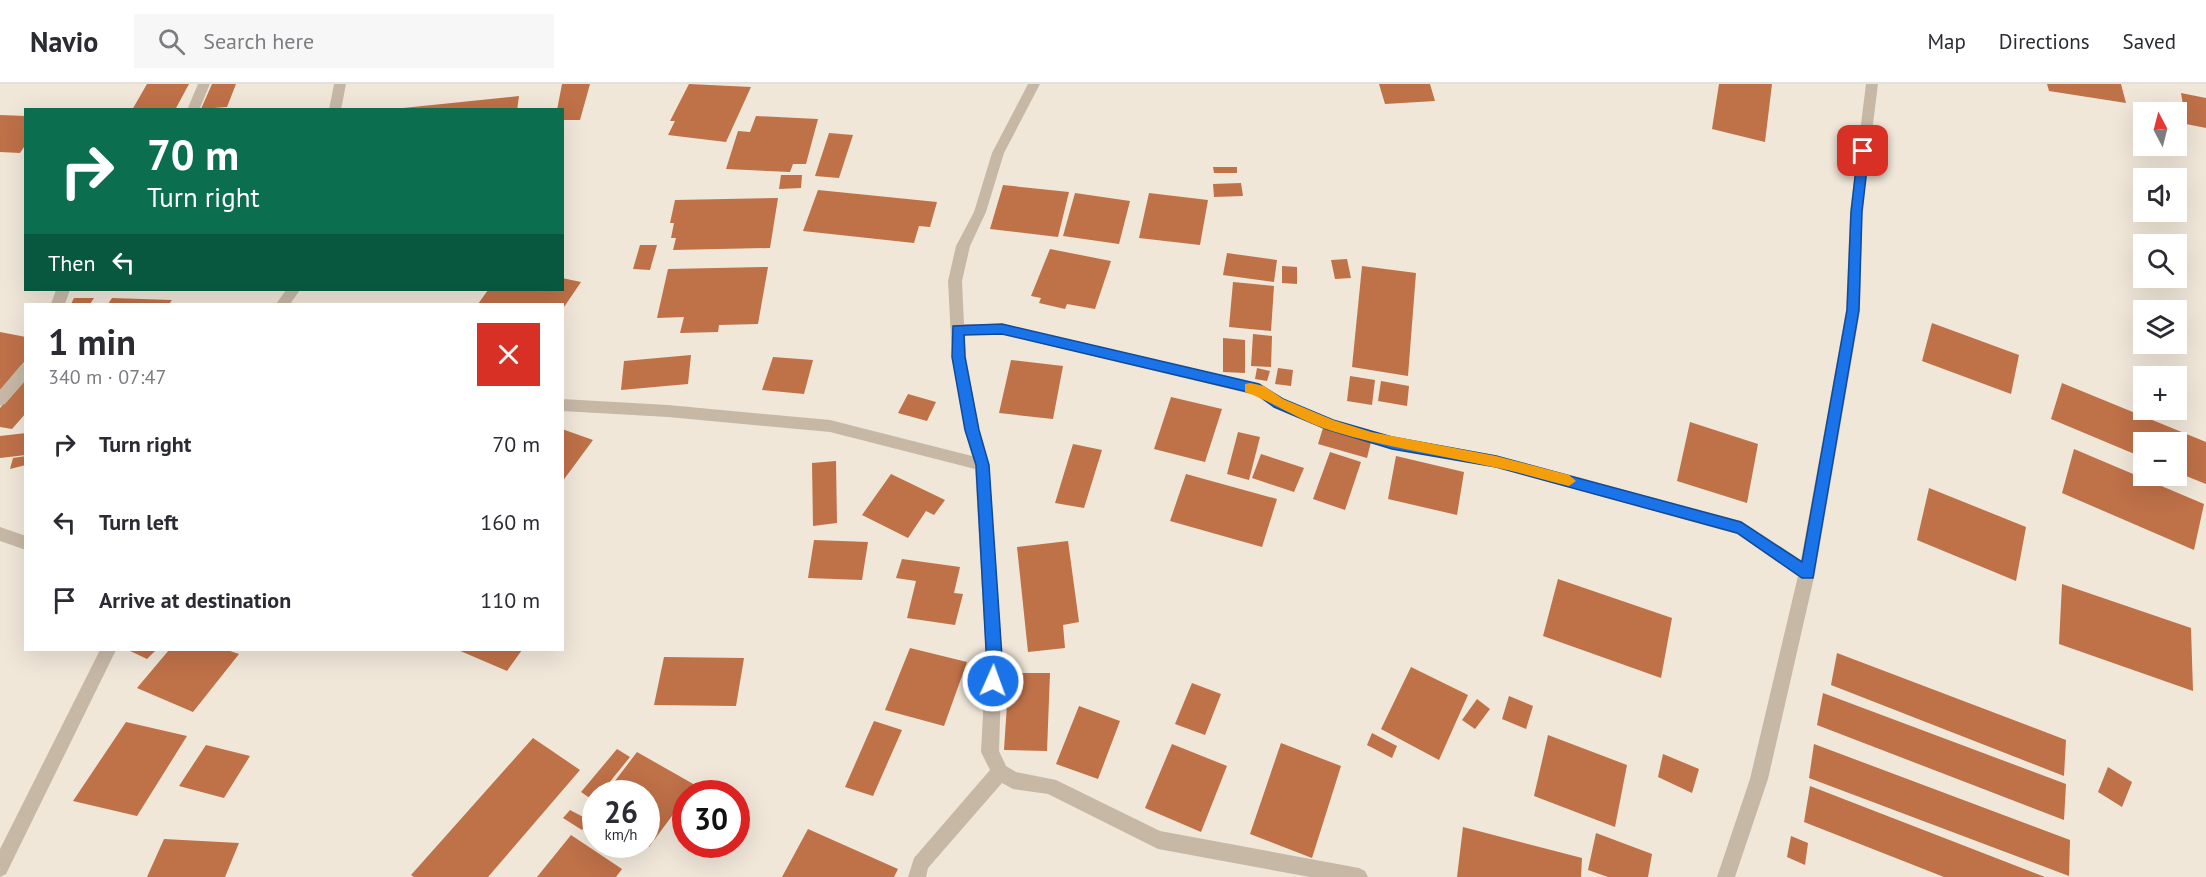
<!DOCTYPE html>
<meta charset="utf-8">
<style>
body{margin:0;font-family:"PT Sans",sans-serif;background:#f7f7f7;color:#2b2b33;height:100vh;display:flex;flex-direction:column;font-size:22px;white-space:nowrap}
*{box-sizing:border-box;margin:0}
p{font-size:20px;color:#7c7c81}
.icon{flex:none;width:33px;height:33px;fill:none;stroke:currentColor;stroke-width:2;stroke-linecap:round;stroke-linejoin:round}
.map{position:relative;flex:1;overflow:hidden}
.sheet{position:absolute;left:24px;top:219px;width:540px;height:348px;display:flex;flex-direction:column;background:#fff;border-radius:0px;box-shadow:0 6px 24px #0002}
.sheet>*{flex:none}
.top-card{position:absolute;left:24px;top:24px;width:540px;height:183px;border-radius:0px;box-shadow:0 6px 24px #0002;background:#0b6e4f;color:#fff;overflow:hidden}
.needle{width:39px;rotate:353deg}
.buttons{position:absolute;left:2133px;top:18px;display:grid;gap:12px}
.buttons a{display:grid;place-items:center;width:54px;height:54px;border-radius:0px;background:#fff;box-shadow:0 6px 24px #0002;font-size:30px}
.speed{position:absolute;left:582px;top:696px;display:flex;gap:12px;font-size:30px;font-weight:700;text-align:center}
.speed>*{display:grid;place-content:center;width:78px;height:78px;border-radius:50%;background:#fff;box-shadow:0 6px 24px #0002;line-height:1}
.speed small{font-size:15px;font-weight:400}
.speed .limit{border:9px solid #d22;background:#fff;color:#111}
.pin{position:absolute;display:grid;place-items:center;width:51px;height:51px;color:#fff;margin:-26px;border-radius:12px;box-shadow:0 3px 9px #0006}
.me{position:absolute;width:66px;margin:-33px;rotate:2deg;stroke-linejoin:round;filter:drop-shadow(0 0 4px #0008)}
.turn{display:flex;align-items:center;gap:21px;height:126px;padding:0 24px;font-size:27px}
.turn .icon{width:78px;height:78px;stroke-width:2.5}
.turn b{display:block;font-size:42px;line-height:51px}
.then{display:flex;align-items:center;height:57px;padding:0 24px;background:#0003;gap:12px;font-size:22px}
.round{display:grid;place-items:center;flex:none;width:63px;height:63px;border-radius:0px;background:#f7f7f7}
.head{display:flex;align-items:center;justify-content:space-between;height:102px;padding:0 24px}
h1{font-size:36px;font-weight:600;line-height:45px}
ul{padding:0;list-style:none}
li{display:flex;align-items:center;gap:18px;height:78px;padding:0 24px}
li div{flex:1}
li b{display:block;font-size:22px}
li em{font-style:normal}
header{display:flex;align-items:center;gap:36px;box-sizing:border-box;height:84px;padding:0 30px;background:#fff;border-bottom:2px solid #e1e1e2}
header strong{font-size:28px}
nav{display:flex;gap:33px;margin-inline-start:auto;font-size:21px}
.search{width:420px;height:54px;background:#f7f7f7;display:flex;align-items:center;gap:15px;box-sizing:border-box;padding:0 21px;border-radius:0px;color:#7c7c81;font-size:22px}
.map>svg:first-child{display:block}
</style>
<header>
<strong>Navio</strong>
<div class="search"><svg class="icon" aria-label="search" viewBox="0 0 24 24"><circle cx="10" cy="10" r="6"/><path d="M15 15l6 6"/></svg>Search here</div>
<nav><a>Map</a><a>Directions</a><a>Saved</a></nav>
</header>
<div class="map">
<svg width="2206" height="793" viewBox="0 0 2206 793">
<rect width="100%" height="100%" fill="#f0e7d9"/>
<path fill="#bf7148" d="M147,0H189L175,26H132Z
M212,0H236L227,23L201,25Z
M562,0H590L580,36H562V26H557Z
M689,0L751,3L726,58L668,51L675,37H670Z
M1379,0H1430L1435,17L1385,20Z
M1719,0H1772L1765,58L1712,45Z
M2047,0H2121L2126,19L2049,7Z
M2181,9L2206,14V44L2186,40Z
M519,12L517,26H403V24Z
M0,31L26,32V60L20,69L0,68Z
M756,32L818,35L806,80H793L790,88L726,85L738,47L750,48Z
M829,49L853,51L839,94L815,92Z
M1213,83H1237V89H1214Z
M781,91H802L801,104L779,105Z
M1241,99L1243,112L1214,113L1213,100Z
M1003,101L1069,108L1058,153L990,145Z
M818,106L937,118L930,143L919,142L914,159L803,147Z
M1075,109L1130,117L1119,160L1063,152Z
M1149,109L1208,116L1200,161L1139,154Z
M778,114L770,164L673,166L676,154H671L674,139H670L675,116Z
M640,161H657L650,186L633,185Z
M1050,165L1111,177L1095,225L1067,220L1065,225L1039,219L1041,214L1031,212Z
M1227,169L1277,176L1274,198L1223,191Z
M1347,175L1351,194L1335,195L1331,176Z
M1282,182L1297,183V200L1282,199Z
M1362,182L1416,189L1408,292L1352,283Z
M768,183L758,240L719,241L718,248L680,249L684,233L657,234L668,185Z
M562,194L581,198L562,226V220H478L488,206H562Z
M1233,198L1274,202L1271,247L1229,243Z
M74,214H94L90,220H71Z
M112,214L172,216L169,220H108Z
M1932,239L2019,271L2011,310L1922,277Z
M0,248L26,253V276L0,306Z
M1253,250L1272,252L1271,283L1251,282Z
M1223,254L1245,256V289L1223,288Z
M691,271L688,300L621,306L624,277Z
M773,273L813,276L804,310L762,306Z
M1011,276L1063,282L1053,335L999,329Z
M1257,284L1270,287L1267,297L1255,295Z
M1278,284L1293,286L1291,302L1275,300Z
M1350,292L1375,296L1372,321L1347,317Z
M26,294V329L12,345L0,343V324Z
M1381,297L1409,302L1407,322L1378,317Z
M2062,299L2206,358V400L2176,388V358H2144V374L2051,335Z
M908,310L936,318L927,337L898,329Z
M1171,313L1222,325L1205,378L1154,365Z
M1690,338L1758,360L1747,419L1677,397Z
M1323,344L1371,358L1367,374L1318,360Z
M562,345L593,356L562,398Z
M1238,348L1260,353L1249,396L1227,390Z
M26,349V371L0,374V352Z
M1073,360L1102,366L1084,424L1055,419Z
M2074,365L2204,420L2194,466L2062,409Z
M1330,368L1361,378L1345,426L1313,415Z
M1261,370L1304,384L1294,408L1252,394Z
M26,372V381L10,385L13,374Z
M1396,372L1464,388L1457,431L1388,415Z
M836,377L837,439L813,442L812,379Z
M891,390L945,416L934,431L926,427L908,454L862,431Z
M1186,390L1277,415L1262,463L1170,437Z
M1929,404L2026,443L2016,497L1917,456Z
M814,456L868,458L862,496L808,494Z
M1068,457L1079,538L1063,541L1065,564L1028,568L1017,463Z
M902,475L960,483L954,509L963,510L955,541L907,534L916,497L896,494Z
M1558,495L1672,534L1661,594L1543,552Z
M2062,500L2191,544L2193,607L2059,560Z
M910,564L967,578L944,642L885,626Z
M128,566H156L147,575Z
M169,566H227L239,570L193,628L137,604Z
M458,566H522L507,587Z
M1837,569L2066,656L2064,692L1831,601Z
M664,573L744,574L736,622L654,621Z
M1411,583L1468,611L1439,676L1381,645Z
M1009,589H1050L1047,667L1004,666Z
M1192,599L1221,610L1205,651L1175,640Z
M1823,609L2066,700L2064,736L1817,641Z
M1509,612L1533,622L1526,645L1502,635Z
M1477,615L1490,625L1475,645L1462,636Z
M1079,622L1120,637L1098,695L1056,680Z
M874,637L902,646L873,712L845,703Z
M126,638L187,652L137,732L73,717Z
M1372,649L1397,662L1392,674L1367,661Z
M1548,651L1627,681L1615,743L1534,712Z
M533,654L580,686L488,793H414L411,791Z
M1281,659L1341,682L1312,774L1250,750Z
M1172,660L1227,682L1201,748L1145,724Z
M1814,660L2070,756L2069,792L1809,694Z
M206,661L250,672L224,714L179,702Z
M617,665L630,673L600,710H596L594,717L581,708Z
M637,668L695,701L686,710V713L649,763L646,761V710H605Z
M1663,670L1699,685L1692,709L1658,693Z
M2108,683L2132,698L2122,723L2098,708Z
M1810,702L2045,793H1944L1804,738Z
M570,726L589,736L582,746L563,734Z
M1463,743L1582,774L1581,793H1457Z
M808,745L898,785L894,793H782Z
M1596,749L1652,770L1648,793H1608L1588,786Z
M571,751L622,785L616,793H537Z
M1791,752L1808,759L1805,781L1787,773Z
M164,755L239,759L225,793H147Z"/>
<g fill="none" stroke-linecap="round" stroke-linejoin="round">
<path fill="#c7b8a6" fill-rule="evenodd" d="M198,0H210L199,26H187Z
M334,0H346L341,26H329Z
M1028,0H1040L1004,69L986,128L970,162L962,197L964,240H1002L1259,300L1284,315L1333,336L1392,353L1495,371L1741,437L1801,476L1846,227L1850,128L1866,0H1878L1862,128L1860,227L1815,489L1768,695L1735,793H1717L1750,695L1798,492L1737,450L1495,383L1392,365L1325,345L1274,323L1255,311L1002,250L965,251L966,273L979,346L989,381L1002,573L999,667L1006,682L1016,688L1056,696L1160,747L1359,784L1365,787L1368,793H1310L1158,765L1048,710L1013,705L1002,699L928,784L926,793H908L914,774L990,686L981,668L986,573L975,385L830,348L668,333L562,327V315L668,321L830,336L972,372L965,346L952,273L948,197L956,162L974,128L992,69Z
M56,206H70L65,220H51Z
M286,206H300L290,220H276Z
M26,279V296L5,320L0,322V306L21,281Z
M0,443L26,452V466L0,457Z
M100,566H116L6,790L0,793V765Z"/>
</g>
<path fill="#1a73e8" stroke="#114b97" stroke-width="1.5" d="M1863,63L1869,67L1862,128L1859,226L1813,494H1802L1737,449L1496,383L1392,365L1326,345L1274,323L1256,310L1002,250L964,251L965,273L979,346L989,381L1002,573L998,602H988L976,381L965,346L952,273L953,242L1002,240L1259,300L1283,315L1333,336L1392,353L1496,372L1741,438L1802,478L1847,226L1851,128L1858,67Z"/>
<path fill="#f59e0b" d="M1250,299L1264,302L1283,315L1333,336L1371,348L1496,372L1569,391L1576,397L1569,402C1544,396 1519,388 1493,383C1439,371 1385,363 1332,347C1301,338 1274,318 1245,308V300Z"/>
</svg>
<div class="buttons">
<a><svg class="needle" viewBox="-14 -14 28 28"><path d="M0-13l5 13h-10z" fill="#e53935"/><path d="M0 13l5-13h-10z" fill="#7c7c81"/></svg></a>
<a><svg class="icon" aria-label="sound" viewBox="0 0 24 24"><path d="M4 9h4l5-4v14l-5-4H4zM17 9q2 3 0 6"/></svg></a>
<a><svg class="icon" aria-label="search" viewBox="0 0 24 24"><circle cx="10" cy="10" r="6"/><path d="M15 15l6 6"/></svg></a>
<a><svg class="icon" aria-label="layers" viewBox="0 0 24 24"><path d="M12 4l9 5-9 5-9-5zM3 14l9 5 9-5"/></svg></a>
<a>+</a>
<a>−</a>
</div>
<div class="speed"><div>26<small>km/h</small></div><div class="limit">30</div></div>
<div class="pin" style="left:1863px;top:67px;background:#d93025"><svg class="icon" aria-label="arrive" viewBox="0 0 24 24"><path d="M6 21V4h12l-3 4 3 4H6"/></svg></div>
<svg class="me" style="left:993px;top:597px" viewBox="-20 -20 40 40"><circle r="17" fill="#1a73e8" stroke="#fff" stroke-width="3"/><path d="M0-11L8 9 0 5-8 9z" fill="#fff"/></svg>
<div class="top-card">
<div class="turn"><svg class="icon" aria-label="right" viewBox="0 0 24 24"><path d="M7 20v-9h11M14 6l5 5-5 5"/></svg><div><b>70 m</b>Turn right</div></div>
<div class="then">Then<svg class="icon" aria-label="left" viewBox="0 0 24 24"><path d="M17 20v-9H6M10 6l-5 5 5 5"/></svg></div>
</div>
<section class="sheet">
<div class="head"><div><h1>1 min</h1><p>340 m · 07:47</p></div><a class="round" style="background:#d93025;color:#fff"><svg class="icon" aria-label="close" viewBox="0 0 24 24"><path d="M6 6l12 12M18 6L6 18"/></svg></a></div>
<ul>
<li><svg class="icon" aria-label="right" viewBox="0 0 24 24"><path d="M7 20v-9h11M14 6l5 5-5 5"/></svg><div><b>Turn right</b></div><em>70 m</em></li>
<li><svg class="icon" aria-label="left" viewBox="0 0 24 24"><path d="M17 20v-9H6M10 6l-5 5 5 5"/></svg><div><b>Turn left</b></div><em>160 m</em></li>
<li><svg class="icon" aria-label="arrive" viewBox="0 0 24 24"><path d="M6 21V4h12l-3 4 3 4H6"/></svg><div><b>Arrive at destination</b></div><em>110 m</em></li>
</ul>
</section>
</div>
